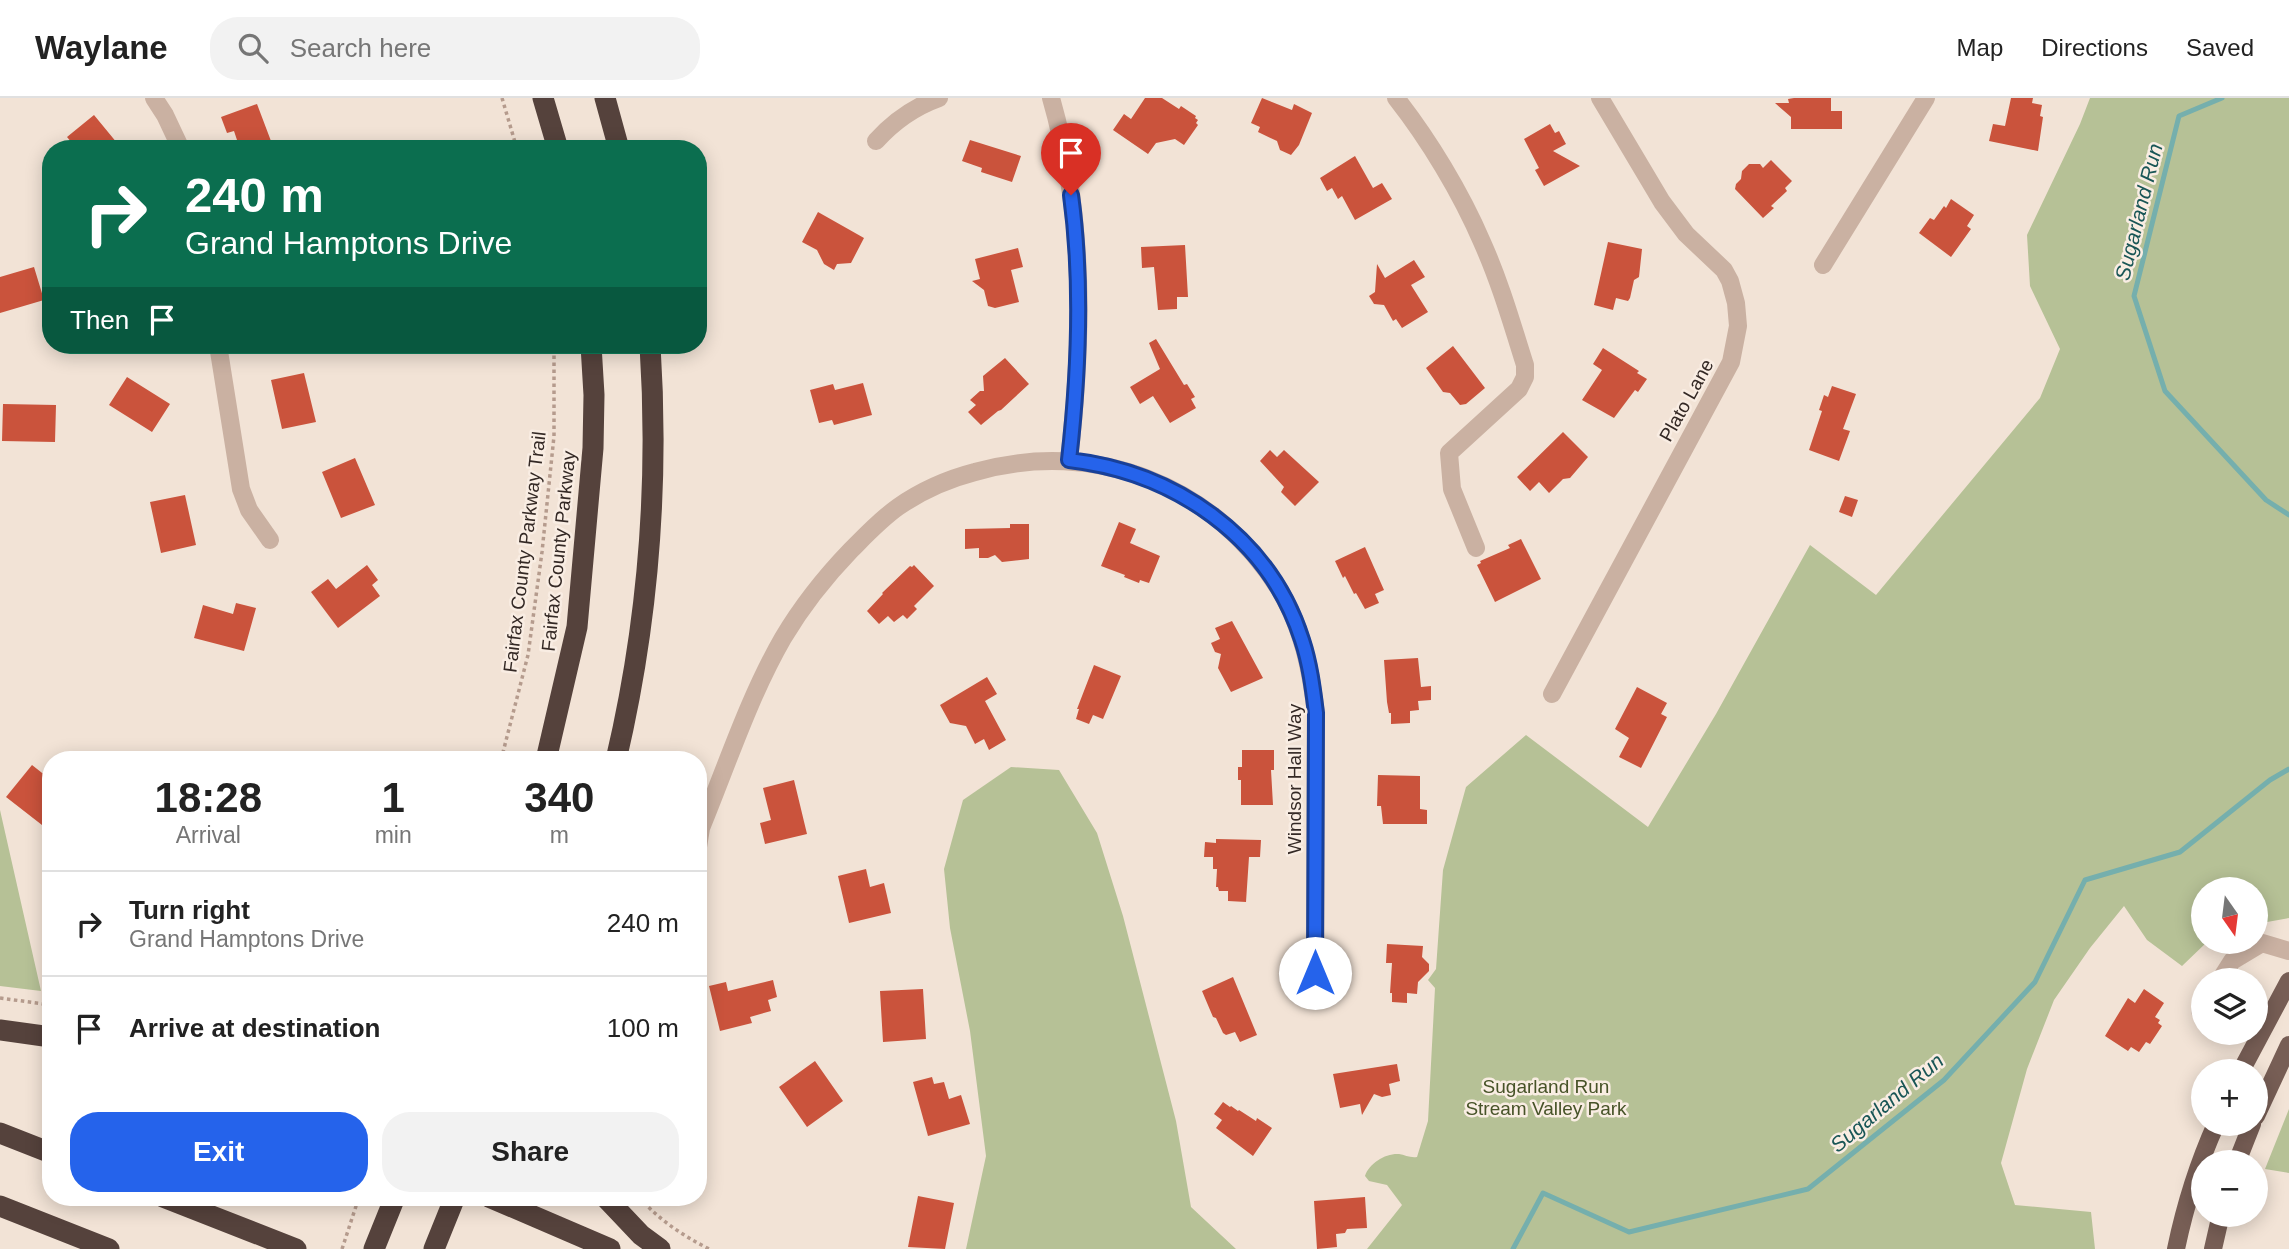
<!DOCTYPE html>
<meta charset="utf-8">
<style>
body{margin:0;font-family:Helvetica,sans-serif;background:#f2f2f2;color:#222;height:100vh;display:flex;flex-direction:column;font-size:26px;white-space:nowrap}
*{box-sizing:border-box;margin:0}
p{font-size:23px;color:#767676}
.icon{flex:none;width:38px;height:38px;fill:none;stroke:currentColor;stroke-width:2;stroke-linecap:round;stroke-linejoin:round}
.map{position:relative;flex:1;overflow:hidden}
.panel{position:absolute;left:42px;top:653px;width:665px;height:455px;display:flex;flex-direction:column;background:#fff;border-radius:28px;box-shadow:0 4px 18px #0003}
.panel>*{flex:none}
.banner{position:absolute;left:42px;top:42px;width:665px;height:214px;border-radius:28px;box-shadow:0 4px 18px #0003;background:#0b6e4f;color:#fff;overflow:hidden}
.needle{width:46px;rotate:166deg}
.controls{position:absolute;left:2191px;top:779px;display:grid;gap:14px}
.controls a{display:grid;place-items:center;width:77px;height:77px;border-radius:50%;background:#fff;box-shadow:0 4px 18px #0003;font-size:35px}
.pin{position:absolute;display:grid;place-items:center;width:60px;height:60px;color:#fff;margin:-72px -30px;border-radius:50% 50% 50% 0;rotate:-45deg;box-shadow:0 0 7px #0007}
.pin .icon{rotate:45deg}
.me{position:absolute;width:77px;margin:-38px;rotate:0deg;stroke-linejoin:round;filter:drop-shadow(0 0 5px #0008)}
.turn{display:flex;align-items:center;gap:24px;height:147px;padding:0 28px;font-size:32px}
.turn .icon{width:91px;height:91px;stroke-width:2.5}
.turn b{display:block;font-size:49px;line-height:60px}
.then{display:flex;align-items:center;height:66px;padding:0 28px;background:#0003;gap:14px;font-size:26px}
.eta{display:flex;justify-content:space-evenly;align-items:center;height:119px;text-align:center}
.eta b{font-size:42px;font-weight:800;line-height:49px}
.cta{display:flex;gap:14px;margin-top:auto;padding:14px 28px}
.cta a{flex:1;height:80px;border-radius:28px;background:#2563eb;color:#fff;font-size:28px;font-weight:800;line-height:80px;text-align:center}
.cta a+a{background:#f2f2f2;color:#222}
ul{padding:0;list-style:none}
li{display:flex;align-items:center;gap:21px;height:105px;padding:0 28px;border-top:2px solid #e0e0e0}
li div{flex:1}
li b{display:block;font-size:26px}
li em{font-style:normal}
header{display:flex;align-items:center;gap:42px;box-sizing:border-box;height:98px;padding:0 35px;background:#fff;border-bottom:2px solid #e0e0e0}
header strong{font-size:33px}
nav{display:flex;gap:38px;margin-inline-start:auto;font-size:24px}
.search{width:490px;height:63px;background:#f2f2f2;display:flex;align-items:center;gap:18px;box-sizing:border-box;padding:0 24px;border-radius:28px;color:#767676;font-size:26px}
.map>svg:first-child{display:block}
</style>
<header>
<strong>Waylane</strong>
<div class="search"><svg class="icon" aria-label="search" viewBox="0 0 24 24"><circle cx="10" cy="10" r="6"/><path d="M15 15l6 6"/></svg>Search here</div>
<nav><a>Map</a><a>Directions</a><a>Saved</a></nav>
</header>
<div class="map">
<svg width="2289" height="1151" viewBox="0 0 2289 1151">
<rect width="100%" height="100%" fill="#f2e3d6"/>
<path fill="#b6c196" d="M2090,0H2289V820L2256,826V791H2203V844H2207L2182,868L2147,842L2124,808L2090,850L2054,902L2027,971L2001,1065L2015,1107L2091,1114L2095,1151H1367L1402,1107L1387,1087L1369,1083L1365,1078C1369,1065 1386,1055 1399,1056C1405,1057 1410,1060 1417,1059L1428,1023L1435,890L1428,882L1436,871L1443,772L1466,689L1526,637L1648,729L1716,616L1810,447L1876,497L2040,300L2060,251L2030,188L2027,137L2080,26Z
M1011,669L1059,672L1097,735L1123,818L1176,1023L1191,1109L1236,1151H966L986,1058L970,933L950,830L944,771L963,702Z
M0,712L41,893L0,888Z
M2289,1011V1075L2265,1071Z"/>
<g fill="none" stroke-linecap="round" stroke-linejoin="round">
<path stroke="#75afad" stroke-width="5" d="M2222,0L2179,18L2134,198L2165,293L2266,402L2289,417
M1513,1151L1543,1095L1629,1134L1808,1091L1944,982L2035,884L2085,782L2180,754L2270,682L2289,671"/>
</g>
<path fill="#ca533c" d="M1145,0H1162L1179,11L1181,8L1196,18L1195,20L1198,22L1196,25L1198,27L1184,47L1175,41L1156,45L1148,56L1113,32L1124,16L1131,21Z
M1262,0L1292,12L1294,6L1312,15L1299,47L1291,57L1280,52L1277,43L1258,34L1260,29L1251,25Z
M1794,0H1831V13H1842V31H1791V19L1775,5H1789L1788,1Z
M2011,0H2033L2032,5L2042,7L2040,18L2043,19L2038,53L1989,43L1993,26L2005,28Z
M257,6L274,51H240L234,33L227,35L221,19Z
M94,17L122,51H77L67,39Z
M1550,26L1555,35L1559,33L1566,46L1553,53L1580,68L1544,88L1535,72L1539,70L1524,41Z
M970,42L1021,58L1012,84L981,74L982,70L962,63Z
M1355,58L1373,90L1382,85L1392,101L1355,122L1342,98L1338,101L1332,90L1327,93L1320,80Z
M1771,62L1792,83L1785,90L1787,93L1771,108L1774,110L1763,120L1735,91L1736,86L1741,81L1742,73L1749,66H1760L1763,70Z
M1951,101L1974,117L1967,128L1971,131L1951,159L1919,135L1930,120L1934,122L1944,108L1946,110Z
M818,114L864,140L851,165L837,166L834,172L824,166L817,152L802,144Z
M1608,144L1642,151L1639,179L1634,182L1630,200L1628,203L1616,200L1613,212L1594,207Z
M1185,147L1188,199H1177V211L1158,212L1154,169L1142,170L1141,149Z
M1018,150L1023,169L1011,172L1019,204L995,210L988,208L984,192L972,183L980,181L975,161Z
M1414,162L1425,179L1411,187L1428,214L1402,230L1396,221L1393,223L1384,207L1374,206L1369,198L1375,194L1377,166L1385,180Z
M34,169L44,202L0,215V179Z
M1156,241L1184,287L1187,286L1195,299L1191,301L1196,310L1170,325L1153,298L1140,306L1130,289L1160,271L1149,245Z
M1453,248L1485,290L1466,306L1460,307L1450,295L1443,294L1426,270Z
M1603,250L1639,273L1637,275L1647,281L1638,294L1635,292L1614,320L1582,302L1602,272L1593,266Z
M1005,260L1029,286L1001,312L998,313L981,327L968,314L976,307L970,302L980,293H984L983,278Z
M304,275L316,324L282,331L271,282Z
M127,279L170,306L152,334L109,307Z
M863,285L872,317L834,327L832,322L819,325L810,292L833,286L835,292Z
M1832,288L1856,296L1843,331L1850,333L1839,363L1809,352L1822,313L1819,312L1824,297L1828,299Z
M3,306L56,307L55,344L2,343Z
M1563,334L1588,359L1570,380L1563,381L1549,395L1539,384L1530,393L1517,379Z
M1270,352L1277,359L1284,352L1319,384L1295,408L1281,394L1284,389L1260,363Z
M355,360L375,407L341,420L322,374Z
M185,397L196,447L161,455L150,404Z
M1845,398L1858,402L1852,419L1839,414Z
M1119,424L1136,431L1130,445L1160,458L1149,485L1140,482L1139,485L1124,479L1125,477L1101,468Z
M1010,426H1029V461L1002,464L995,457L988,460H979V450L965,451V431L1010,430Z
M1521,441L1541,481L1495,504L1477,467L1481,465L1480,463L1510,450L1508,447Z
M1365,449L1384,492L1375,496L1379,505L1365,511L1356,495L1354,496L1345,478L1343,480L1335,463Z
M367,467L378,482L372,487L380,498L338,530L311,494L328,481L336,491Z
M914,467L934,488L914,508L917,511L907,521L903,517L894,524L888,518L879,526L867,513L883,496L882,495L910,468L912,469Z
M236,505L256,510L244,553L194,540L203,507L233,516Z
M1232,523L1263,580L1231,594L1218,570L1221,556L1215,554L1211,545L1220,541L1215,530Z
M1418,560L1421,589L1431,588V602L1418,603L1419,612L1410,613V625L1391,626V615H1389L1387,604L1384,562Z
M1094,567L1121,578L1103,621L1093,617L1089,626L1076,621L1079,611H1077Z
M987,579L997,596L985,603L1006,642L989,652L984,641L975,646L966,628L950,625L940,607Z
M1637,589L1667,605L1661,616L1667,619L1641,670L1619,659L1629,640L1615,631Z
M1242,652H1274V672H1271L1273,707H1241V682H1238V669H1242Z
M32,667L51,682V734L6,699Z
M1378,677L1420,678V711L1427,712V726H1383L1381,708H1377Z
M794,682L807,736L765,746L760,725L771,722L763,690Z
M1216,741L1261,742L1260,759H1249L1246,804L1228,803V793H1219L1218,789H1216L1217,771H1213V759H1204L1205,744L1216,745Z
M866,771L870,789L884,785L891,815L849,825L838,778Z
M1387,846L1423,848L1422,859L1429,866V873L1418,884L1417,896L1407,895V905L1392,904V895H1390L1392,865H1386Z
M1233,879L1257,937L1240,944L1235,934L1226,937L1223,935L1216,920L1213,919L1202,893Z
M773,882L777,899L768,902L771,913L750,919L752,925L720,933L709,888L726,884L728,893Z
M923,891L926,941L883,944L880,893Z
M2144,891L2164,905L2155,919L2160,922L2158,925L2162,928L2150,946L2146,944L2139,954L2131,949L2128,953L2105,938L2128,900L2135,905Z
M815,963L843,1003L807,1029L779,989Z
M1397,966L1400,983L1389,986L1391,997L1382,999L1374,996L1362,1017L1360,1006L1340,1010L1333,976Z
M932,979L934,986L944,984L949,1001L961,997L970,1026L928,1038L913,984Z
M1223,1004L1230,1009L1231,1008L1238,1013L1239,1012L1256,1023L1257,1020L1272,1030L1253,1058L1216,1030L1222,1022L1214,1016Z
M918,1098L954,1105L945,1151L908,1149Z
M1365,1099L1367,1130L1347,1131L1345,1135L1336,1136L1337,1149L1317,1151L1314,1103Z"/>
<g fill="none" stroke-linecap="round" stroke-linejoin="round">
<path stroke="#b59b8d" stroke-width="3.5" stroke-dasharray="3.5 3.5" stroke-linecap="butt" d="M502,0L517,51
M501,662L528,557L542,454L554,338V247
M0,900L51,907
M639,1099C659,1122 682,1137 709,1151
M342,1151L359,1099"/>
<path stroke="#cab1a2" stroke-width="18" d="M154,0L165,17L181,51
M1051,0C1085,118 1083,241 1069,362
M1396,0C1429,42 1461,95 1482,144C1500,184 1512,226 1525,267V279L1519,291L1449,355L1452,391L1476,450
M876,43C894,23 914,9 939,0
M1823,167L1926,0
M218,247L241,391L249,412L270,442
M1552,596L1731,264L1738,228L1736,205L1730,183L1724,172L1686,136L1662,104L1600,0
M698,749L701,730C727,667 749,599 783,540C802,508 825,479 851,452C866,437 881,421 898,409C921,393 948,381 975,374C1095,340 1216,387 1281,494C1303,532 1311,573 1316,616L1315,875
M2220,882L2232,863L2262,845L2289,853
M2200,913L2203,908"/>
<path stroke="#775e55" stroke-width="18" d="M2241,973L2289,883
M2256,1018L2289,947
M2237,1064L2252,1026
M2176,1151C2185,1108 2198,1066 2216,1026
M2213,1151L2221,1116"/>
<path stroke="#55423c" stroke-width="21" d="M543,0L558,51
M605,0L619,51
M546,662L577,529L593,350L594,297L591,247
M616,662C648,526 659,385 650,247
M0,932L51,939
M0,1035L51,1055
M163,1099L296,1151
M489,1099L610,1151
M605,1099L641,1137L660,1151
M0,1108L109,1151
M374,1151L395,1099
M434,1151L455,1099"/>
</g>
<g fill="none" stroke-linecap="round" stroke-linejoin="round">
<defs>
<path id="route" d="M1071,97C1083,185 1079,274 1069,362C1174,374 1269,438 1302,542C1310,566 1313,591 1316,615L1315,875"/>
</defs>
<use href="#route" stroke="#184099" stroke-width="18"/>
<use href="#route" stroke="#2563eb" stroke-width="12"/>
</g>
<g text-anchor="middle" stroke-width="5" stroke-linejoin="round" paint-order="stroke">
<g font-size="19" fill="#342925" stroke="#f9ede3">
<text transform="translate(1686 302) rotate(-61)" y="7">Plato Lane</text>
<text transform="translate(558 453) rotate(-84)" y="7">Fairfax County Parkway</text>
<text transform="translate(524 454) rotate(-83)" y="7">Fairfax County Parkway Trail</text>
<text transform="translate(1294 681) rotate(-90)" y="7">Windsor Hall Way</text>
</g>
<g font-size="19" fill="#475328" stroke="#f9ede3">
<text x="1546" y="995">Sugarland Run<tspan x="1546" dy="22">Stream Valley Park</tspan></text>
</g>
<g font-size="21" font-style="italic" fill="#195656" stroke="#f9ede3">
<text transform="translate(2139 114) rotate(-76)" y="7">Sugarland Run</text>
<text transform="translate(1887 1005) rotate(-40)" y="7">Sugarland Run</text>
</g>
</g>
</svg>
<div class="controls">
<a><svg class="needle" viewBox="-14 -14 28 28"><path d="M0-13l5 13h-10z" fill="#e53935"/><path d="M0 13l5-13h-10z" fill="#767676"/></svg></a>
<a><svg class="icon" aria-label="layers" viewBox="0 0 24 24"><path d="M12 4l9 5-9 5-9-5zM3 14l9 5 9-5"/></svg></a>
<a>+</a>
<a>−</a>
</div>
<div class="pin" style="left:1071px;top:97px;background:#d93025"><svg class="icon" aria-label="arrive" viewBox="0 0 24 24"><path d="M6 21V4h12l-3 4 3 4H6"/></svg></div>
<svg class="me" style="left:1315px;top:875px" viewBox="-20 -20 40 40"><circle r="19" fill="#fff"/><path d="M0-13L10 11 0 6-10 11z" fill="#2563eb"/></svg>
<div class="banner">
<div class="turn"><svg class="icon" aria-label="right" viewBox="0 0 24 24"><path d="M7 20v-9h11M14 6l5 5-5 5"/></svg><div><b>240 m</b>Grand Hamptons Drive</div></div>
<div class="then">Then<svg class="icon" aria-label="arrive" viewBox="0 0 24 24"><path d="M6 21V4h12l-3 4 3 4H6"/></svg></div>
</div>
<section class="panel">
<div class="eta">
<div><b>18:28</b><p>Arrival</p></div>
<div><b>1</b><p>min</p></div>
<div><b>340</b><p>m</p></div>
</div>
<ul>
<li><svg class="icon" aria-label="right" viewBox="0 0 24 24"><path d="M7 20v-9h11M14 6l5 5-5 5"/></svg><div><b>Turn right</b><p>Grand Hamptons Drive</p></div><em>240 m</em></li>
<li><svg class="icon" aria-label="arrive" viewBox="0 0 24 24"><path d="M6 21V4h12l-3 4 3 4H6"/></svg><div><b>Arrive at destination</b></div><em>100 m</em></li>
</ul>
<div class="cta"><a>Exit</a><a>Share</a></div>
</section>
</div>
